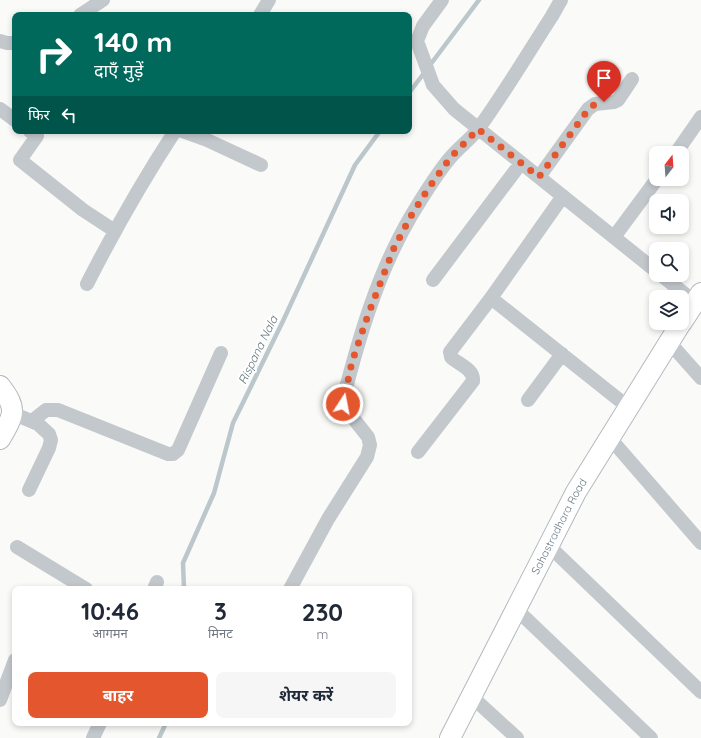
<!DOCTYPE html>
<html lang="hi">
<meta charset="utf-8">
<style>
body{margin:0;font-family:Quicksand,"Noto Sans Devanagari",sans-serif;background:#f6f6f7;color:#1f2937;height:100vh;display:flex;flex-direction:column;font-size:15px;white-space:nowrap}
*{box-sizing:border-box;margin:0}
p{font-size:13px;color:#747a83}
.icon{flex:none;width:22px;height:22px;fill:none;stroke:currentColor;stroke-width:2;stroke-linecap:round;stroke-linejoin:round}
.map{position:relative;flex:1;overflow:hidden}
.drawer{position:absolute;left:12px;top:586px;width:400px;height:140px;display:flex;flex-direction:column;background:#fff;border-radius:8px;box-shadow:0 2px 6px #0003}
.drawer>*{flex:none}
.top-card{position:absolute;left:12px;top:12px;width:400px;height:122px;border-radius:8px;box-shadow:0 2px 6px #0003;background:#00695c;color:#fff;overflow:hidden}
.needle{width:26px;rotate:17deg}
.buttons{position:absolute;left:649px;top:146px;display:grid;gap:8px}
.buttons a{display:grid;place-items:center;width:40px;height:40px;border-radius:8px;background:#fff;box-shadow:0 2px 6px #0003;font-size:20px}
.pin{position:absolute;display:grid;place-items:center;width:34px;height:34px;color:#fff;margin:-41px -17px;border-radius:50% 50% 50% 0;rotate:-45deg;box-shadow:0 0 4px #0007}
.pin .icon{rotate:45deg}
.me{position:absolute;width:44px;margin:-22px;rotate:11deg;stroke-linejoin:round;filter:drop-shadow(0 0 3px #0008)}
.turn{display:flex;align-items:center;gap:14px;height:84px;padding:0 16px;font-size:18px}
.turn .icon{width:52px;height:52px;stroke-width:2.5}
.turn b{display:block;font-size:28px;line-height:34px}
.then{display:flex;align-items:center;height:38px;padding:0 16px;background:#0003;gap:8px;font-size:15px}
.eta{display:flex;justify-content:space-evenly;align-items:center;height:68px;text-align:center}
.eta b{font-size:24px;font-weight:700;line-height:28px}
.button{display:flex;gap:8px;margin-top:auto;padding:8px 16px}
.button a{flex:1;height:46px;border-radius:8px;background:#e4572e;color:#fff;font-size:16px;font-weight:700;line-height:46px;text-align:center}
.button a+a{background:#f6f6f7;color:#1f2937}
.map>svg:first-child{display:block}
</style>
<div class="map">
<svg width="701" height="738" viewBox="0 0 701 738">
<rect width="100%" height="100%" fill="#fafaf8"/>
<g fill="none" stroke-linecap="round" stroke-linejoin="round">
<path stroke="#bbc7cb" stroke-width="4.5" d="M409,93L479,0
M184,589L183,563L214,493L233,423L283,321L355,165L380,131
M159,738L166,723"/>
<defs>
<g id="secondary">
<path d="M682,322L701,293"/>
<path d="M0,386C18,409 14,415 0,439"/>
<path id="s1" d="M450,738L576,492L681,323"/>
</g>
</defs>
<use href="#secondary" stroke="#b3babf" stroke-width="22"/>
<path stroke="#c3c8cc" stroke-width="14" d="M442,0L423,26L417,41L433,85L454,109L656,271
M80,15L103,0
M260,15L269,0
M0,41L7,43H15
M0,109L15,120
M30,131L37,136L20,160L83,210L115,231
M182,131L207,140L261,165
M676,153L701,117
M539,177L588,109L595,104L614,102L618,100L632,79
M563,196L491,298L628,407
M614,237L657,179
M661,275L695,302
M433,280L521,163
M87,284C114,231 143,180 175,131
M669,342L701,378
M528,400L562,354
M12,413L38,424L49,434L51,440L49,448L29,490
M32,421L46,410H58L168,454H173L178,450L221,353
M609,437L701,543
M418,452L473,381C474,370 461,365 453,359L451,357L450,352L491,298
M548,545L701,692
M17,547L86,589
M154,589L157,582
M290,589L328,519L367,457L370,445L368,437L346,409L343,404V400C359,337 378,272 411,216C423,196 435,176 450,158C459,147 471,139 479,128C505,92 528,53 552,16L561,0
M516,609L651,738
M471,696L517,738
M0,700L15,660
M93,738L100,723"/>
<use href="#secondary" stroke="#fff" stroke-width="20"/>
</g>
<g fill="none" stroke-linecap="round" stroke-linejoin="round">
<path stroke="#e4572e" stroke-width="7" stroke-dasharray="0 12.6" d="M343,404L352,362L368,315L394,248L411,216L428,189L450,158L478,129L539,177L588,110L595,104L604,102"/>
</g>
<g text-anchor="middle" stroke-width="4" stroke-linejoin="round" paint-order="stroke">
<g font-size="11" fill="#657683" stroke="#fff">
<text dy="4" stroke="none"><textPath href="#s1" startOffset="238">Sahastradhara Road</textPath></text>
</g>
<g font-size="12" font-style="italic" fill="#60757c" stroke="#fff">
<text transform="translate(258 350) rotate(-64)" y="4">Rispana Nala</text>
</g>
</g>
</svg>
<div class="buttons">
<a><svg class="needle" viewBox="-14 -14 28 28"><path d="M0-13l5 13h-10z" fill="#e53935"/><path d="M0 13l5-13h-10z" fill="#747a83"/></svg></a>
<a><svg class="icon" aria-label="sound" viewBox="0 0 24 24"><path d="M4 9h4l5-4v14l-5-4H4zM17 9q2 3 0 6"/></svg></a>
<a><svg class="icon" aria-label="search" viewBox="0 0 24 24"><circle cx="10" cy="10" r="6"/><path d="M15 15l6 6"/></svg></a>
<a><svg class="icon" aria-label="layers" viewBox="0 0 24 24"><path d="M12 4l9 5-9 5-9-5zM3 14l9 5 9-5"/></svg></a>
</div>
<div class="pin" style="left:604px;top:102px;background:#d93025"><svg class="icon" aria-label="arrive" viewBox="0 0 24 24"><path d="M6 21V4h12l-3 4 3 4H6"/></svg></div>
<svg class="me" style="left:343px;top:404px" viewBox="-20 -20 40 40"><circle r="17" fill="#e4572e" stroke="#fff" stroke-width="3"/><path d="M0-11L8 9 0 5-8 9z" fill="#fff"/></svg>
<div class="top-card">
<div class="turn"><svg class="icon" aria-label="right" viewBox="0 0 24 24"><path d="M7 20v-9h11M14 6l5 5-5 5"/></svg><div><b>140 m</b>दाएँ मुड़ें</div></div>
<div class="then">फिर<svg class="icon" aria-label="left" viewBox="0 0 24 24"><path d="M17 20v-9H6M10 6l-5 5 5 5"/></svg></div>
</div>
<section class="drawer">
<div class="eta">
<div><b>10:46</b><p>आगमन</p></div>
<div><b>3</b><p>मिनट</p></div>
<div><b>230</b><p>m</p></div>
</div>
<div class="button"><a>बाहर</a><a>शेयर करें</a></div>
</section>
</div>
